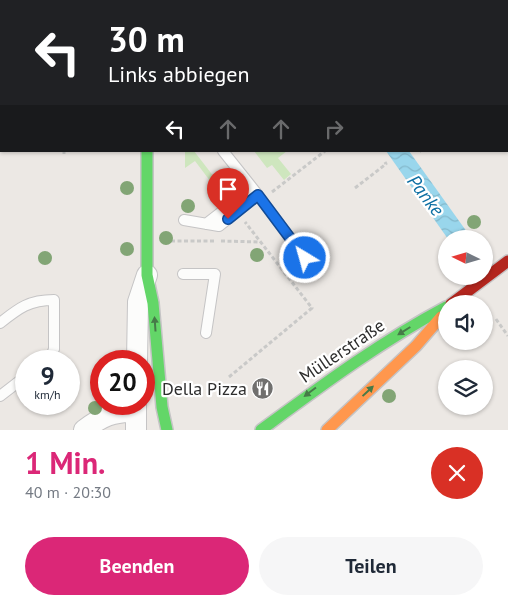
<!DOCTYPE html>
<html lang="de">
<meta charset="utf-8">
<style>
body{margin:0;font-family:"PT Sans",sans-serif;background:#f6f6f7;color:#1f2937;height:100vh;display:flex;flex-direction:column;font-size:19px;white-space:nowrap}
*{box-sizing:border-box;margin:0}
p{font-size:16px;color:#747a83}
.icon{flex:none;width:28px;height:28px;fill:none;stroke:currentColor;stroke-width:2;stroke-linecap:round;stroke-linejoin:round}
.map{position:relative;height:430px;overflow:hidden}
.sheet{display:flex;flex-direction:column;background:#fff;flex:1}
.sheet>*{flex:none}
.top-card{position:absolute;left:0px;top:0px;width:509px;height:152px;box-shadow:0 1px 4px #0004;background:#202124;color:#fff;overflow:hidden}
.needle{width:32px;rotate:275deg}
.tools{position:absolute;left:438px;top:230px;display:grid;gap:10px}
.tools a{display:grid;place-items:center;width:55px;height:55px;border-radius:50%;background:#fff;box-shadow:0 1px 4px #0004;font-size:25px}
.speed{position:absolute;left:15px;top:350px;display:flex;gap:10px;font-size:25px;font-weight:700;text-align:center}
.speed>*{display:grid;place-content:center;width:65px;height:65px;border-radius:50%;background:#fff;box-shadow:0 1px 4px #0004;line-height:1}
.speed small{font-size:12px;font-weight:400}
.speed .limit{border:8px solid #d22;background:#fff;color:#111}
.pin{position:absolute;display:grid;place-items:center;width:42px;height:42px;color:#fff;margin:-51px -21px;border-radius:50% 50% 50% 0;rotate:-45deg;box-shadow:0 0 5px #0007}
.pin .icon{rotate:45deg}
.me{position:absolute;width:55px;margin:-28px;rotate:323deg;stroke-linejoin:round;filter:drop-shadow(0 0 4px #0008)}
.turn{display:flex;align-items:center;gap:18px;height:105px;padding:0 25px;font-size:22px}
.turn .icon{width:65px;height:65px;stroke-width:2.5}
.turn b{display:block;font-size:35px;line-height:42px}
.lanes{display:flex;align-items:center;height:48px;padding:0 25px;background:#0003;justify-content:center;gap:25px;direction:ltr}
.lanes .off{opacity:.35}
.round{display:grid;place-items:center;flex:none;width:52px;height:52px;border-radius:26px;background:#f6f6f7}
.headline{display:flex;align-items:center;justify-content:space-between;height:85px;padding:0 25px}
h1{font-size:30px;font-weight:800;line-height:38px;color:#db2777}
.cta{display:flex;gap:10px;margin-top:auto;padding:10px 25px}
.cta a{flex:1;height:58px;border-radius:30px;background:#db2777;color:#fff;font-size:20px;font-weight:800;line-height:58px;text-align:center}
.cta a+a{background:#f6f6f7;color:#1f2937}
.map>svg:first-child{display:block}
</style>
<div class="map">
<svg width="508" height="430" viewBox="0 0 508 430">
<defs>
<pattern id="water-waves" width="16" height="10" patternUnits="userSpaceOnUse" patternTransform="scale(1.25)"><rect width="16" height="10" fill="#99d6ec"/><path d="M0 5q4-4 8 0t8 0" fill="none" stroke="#84b8cb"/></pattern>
</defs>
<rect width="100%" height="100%" fill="#ece8e4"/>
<path fill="#cee6be" d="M185,151H194L231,199L226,202L195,161L185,168Z
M254,151H287L278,158L291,174L284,180L272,165L267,168Z"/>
<path fill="url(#water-waves)" d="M386,151H409L472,239H448Z"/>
<path fill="#ece8e4" d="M484,252L486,253L508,282V316L504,319L474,277L484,276Z"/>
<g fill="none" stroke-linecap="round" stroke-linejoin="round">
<defs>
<path id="lane" d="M258,195L316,273
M184,220L219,226L258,195L223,151
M206,224L246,193
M183,274H215L206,333
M0,323C19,308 29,300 54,300V349L52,354L45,361
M0,396L26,376"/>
<path id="street" d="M147,0V1
M0,28L1,29
M137,361L138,302L147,275
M136,404V430
M84,430C104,415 111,413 135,411"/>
<path id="fast" d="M147,151V275L153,303L162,407L167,430
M261,430C321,386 380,342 446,307"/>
<path id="slow" d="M327,430L416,346L441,317"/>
<path id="jam" d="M451,304L508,261"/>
</defs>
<use href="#lane" stroke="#c5c4c5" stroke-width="12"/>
<use href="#street" stroke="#c5c4c5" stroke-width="22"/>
<use href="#fast" stroke="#c5c4c5" stroke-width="14"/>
<use href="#slow" stroke="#c5c4c5" stroke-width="14"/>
<use href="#jam" stroke="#c5c4c5" stroke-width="14"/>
<path stroke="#c9c9c8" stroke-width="3" stroke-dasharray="4 2.5" stroke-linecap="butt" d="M230,1V0
M344,1V0
M420,151H421
M64,154V151
M355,188L386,164L385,162
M272,192L325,151
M171,241H215
M221,241L260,242
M496,319L508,336
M229,377L312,308L245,222"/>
<use href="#lane" stroke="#fcfcfb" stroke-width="10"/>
<use href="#street" stroke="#fcfcfb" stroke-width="20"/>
<use href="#fast" stroke="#63d668" stroke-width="11"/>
<use href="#slow" stroke="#ff974d" stroke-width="11"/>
<use href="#jam" stroke="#b3261e" stroke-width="11"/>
</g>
<g fill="#82a575">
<circle cx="127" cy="188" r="7"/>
<circle cx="217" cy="189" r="7"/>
<circle cx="188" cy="206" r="7"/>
<circle cx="474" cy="222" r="7"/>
<circle cx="166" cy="238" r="7"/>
<circle cx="127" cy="249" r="7"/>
<circle cx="257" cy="255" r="7"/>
<circle cx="45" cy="258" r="7"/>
<circle cx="389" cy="396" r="7"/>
<circle cx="95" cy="408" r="7"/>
</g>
<defs><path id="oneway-solid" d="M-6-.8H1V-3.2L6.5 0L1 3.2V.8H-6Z" transform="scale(1.25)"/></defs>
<g fill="#467a48">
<use href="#oneway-solid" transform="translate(155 324) rotate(-94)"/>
<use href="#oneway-solid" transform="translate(404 331) rotate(148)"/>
<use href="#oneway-solid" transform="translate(368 391) rotate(-43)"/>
<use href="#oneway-solid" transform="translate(310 392) rotate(143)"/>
</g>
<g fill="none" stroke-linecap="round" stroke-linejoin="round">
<defs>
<path id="route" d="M228,219L258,195L305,258"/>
</defs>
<use href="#route" stroke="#114b97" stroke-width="12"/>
<use href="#route" stroke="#1a73e8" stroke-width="9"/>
</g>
<defs>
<symbol id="restaurant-disc" viewBox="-11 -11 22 22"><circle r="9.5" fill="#706f6e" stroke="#fff"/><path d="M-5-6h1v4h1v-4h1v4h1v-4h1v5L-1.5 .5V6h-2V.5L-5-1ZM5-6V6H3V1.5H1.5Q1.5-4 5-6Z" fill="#fff"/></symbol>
</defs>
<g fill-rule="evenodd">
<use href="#restaurant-disc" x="250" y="376" width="25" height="25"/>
</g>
<g text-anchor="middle" stroke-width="4.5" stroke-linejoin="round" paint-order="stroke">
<g font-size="18" fill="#2e2e2e" stroke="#fff">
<text transform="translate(342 351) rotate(-34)" y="6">Müllerstraße</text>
</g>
<g font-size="18" fill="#2e2e2e" stroke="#fff" text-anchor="end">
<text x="247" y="395">Della Pizza</text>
</g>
<g font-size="19" font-style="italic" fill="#0d6fa3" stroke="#fff">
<text transform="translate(426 195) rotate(52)" y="7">Panke</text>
</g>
</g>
</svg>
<div class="tools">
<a><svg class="needle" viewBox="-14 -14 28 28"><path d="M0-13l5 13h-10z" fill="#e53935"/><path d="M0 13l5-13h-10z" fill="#747a83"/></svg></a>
<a><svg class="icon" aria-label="sound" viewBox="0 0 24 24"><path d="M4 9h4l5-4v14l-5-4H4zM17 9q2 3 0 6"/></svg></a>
<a><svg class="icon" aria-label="layers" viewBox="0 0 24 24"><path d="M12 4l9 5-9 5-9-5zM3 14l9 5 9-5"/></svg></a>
</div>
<div class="speed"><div>9<small>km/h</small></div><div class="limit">20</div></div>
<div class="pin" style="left:228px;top:219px;background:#d93025"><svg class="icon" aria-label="arrive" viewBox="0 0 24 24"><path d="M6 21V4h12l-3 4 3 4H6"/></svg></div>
<svg class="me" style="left:305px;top:258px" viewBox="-20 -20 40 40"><circle r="17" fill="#1a73e8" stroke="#fff" stroke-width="3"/><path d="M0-11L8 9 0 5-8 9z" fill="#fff"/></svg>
<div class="top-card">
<div class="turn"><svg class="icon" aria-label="left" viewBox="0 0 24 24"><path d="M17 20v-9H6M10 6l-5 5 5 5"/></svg><div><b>30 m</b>Links abbiegen</div></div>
<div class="lanes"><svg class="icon" aria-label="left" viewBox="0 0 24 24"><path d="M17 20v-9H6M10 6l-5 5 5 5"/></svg><svg class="icon off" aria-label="ahead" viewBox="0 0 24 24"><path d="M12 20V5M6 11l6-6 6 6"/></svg><svg class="icon off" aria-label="ahead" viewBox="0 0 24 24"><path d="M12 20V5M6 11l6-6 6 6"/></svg><svg class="icon off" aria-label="right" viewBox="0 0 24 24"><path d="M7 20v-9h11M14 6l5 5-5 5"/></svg></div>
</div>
</div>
<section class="sheet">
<div class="headline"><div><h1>1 Min.</h1><p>40 m · 20:30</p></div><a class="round" style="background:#d93025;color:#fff"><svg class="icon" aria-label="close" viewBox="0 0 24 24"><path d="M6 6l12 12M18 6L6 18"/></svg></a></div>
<div class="cta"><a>Beenden</a><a>Teilen</a></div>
</section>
